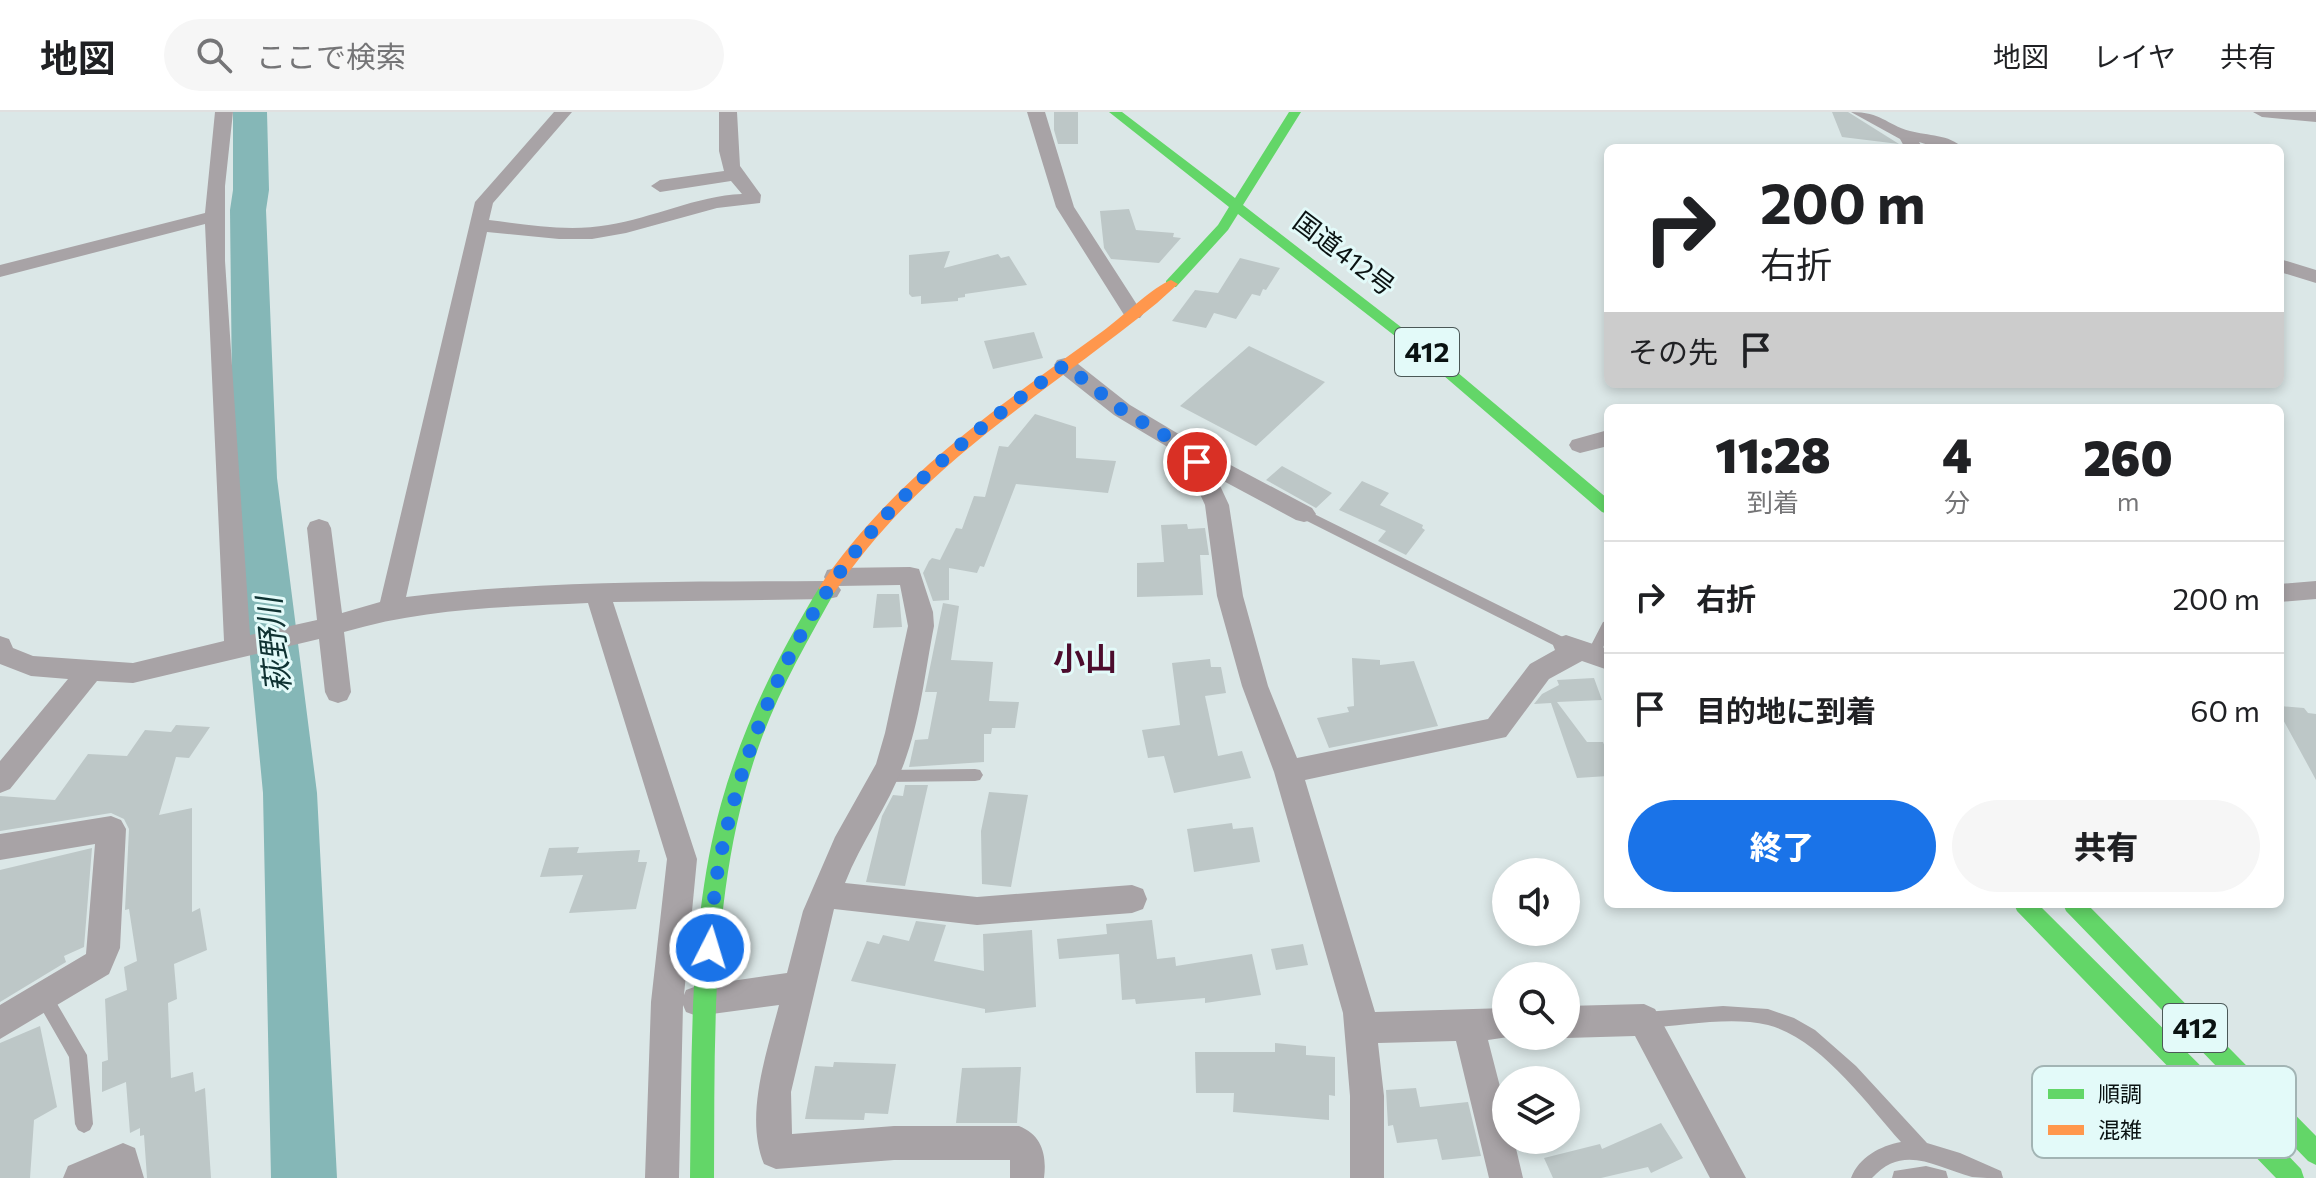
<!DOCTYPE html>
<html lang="ja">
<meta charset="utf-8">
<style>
body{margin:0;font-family:Commissioner,"Noto Sans JP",sans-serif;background:#f6f6f6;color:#202124;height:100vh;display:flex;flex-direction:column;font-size:30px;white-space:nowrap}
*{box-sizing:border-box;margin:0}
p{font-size:26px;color:#757577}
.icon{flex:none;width:44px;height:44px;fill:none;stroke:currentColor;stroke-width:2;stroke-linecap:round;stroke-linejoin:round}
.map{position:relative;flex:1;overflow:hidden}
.details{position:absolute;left:1604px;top:292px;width:680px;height:504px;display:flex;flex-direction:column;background:#fff;border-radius:12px;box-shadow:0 4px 12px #0003}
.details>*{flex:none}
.hud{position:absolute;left:1604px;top:32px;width:680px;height:244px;border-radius:12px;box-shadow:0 4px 12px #0003;background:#fff;color:#202124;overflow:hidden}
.fabs{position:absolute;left:1492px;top:746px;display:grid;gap:16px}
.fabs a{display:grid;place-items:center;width:88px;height:88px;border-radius:50%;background:#fff;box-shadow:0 4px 12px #0003;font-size:40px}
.pin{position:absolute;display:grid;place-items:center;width:68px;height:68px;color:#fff;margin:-34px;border:4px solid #fff;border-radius:50%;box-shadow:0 2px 8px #0007}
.me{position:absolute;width:88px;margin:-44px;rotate:5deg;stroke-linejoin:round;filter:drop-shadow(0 0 6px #0008)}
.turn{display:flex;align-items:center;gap:28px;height:168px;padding:0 24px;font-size:36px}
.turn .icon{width:104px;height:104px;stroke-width:2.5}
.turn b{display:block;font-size:56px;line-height:68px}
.then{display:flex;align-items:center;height:76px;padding:0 24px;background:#0003;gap:16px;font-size:30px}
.eta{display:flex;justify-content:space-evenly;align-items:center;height:136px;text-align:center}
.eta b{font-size:48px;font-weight:800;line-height:56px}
.button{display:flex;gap:16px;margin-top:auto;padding:16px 24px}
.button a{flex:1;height:92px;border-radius:48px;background:#1a73e8;color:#fff;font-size:32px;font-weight:800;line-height:92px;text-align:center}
.button a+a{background:#f6f6f6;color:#202124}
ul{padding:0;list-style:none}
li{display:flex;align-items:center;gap:24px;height:112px;padding:0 24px;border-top:2px solid #e0e0e0}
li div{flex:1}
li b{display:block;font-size:30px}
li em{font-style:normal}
header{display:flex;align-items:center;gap:48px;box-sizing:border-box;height:112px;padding:0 40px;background:#fff;border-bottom:2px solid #e0e0e0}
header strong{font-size:38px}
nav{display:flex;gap:44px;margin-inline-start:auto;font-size:28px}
.search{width:560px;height:72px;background:#f6f6f6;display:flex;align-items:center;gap:20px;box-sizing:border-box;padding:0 28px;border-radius:44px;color:#757577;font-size:30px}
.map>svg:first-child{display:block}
</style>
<header>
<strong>地図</strong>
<div class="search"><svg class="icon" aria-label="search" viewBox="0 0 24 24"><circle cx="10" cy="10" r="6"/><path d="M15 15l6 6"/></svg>ここで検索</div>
<nav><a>地図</a><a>レイヤ</a><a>共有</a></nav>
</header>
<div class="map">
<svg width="2316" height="1066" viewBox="0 0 2316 1066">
<rect width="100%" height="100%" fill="#dbe7e7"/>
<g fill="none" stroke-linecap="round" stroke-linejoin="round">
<path fill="#85b7b7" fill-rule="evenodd" d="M233,0H267L269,78L266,98L277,366L317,681L337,1066H271L263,681L233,366L230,98L233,78Z"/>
</g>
<path fill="#bdc7c7" d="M1054,0H1078V32H1058L1054,18Z
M1832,0H1848L1899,32L1842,25Z
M1129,97L1136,118L1174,121L1173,125L1181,126L1159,151L1111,147L1104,136L1100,99Z
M950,139L944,156L998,142L1001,146L1009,144L1027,173L965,182V185L958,186V189L921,192V184L912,185L909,182V143Z
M1240,146L1280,156L1266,178L1263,177L1260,184L1252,182L1236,207L1214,201L1206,216L1172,209L1195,178L1218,181Z
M1034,220L1043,246L993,257L984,229Z
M1249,234L1325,270L1256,334L1180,294Z
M1035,302L1076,315V346L1116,349L1108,381L1016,372L984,455L980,454L977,461L949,456V488L933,489L923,461L929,449L932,446L940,448L956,416L962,417L974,384L985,385L999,334L1008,335Z
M1282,354L1332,381L1316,396L1266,368Z
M1362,369L1389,381L1380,393L1423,413L1422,416L1425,418L1406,443L1378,429L1386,419L1339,398Z
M1187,412L1188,417L1205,416L1209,443H1200L1203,483L1137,485V451L1164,450L1161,413Z
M877,482H899L902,515L873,516Z
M943,491L959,494L951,548L993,550L989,589L1019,590L1015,616H992L991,622H984V650L909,655L915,628L928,627L937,580H925Z
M1352,546L1380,548V553L1414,549L1438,614L1329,636L1317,606L1349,600L1347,595L1354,594Z
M1210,547L1211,555H1221L1226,581L1205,584L1218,644L1242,639L1251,666L1174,681L1164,644L1148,646L1142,618L1180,613L1172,551Z
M1594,566L1602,588L1557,590L1587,630H1603L1608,642V664L1577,666L1551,591L1534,592L1542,582L1559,573L1557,568Z
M2280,594L2304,596L2308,601L2316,602V668L2280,602Z
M176,613L210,615L189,646L176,645L159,703L192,696V800L200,796L207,838L174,852L177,887L168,891L171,966L193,960L195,980L205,976L211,1066H147L144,1023L140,1024V1016L130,1021L126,970L102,980V950L108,948L105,887L127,878L124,855L137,849L129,797L125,798L129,717L124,707L111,701L0,719V684L55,688L88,642L127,644L145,618L171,620Z
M905,673H928L905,774L866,770L882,704L893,683L903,684Z
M989,680L1028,683L1011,775L982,772L981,719Z
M1232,711L1233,717L1253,715L1260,750L1194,760L1187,717Z
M579,735L577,741L640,738L638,750H647L636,797L569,801L583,763L540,765L549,736Z
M92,736L84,835L64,844L66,850L0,890V758Z
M1152,808L1157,847L1175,845L1176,854L1252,842L1261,883L1205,891V886L1136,892L1135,887L1122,888L1119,842L1059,847L1057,827L1107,822L1106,812Z
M916,809L946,813L934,849L984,859L983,822L1032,818L1036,895L985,901V897L851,869L867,829L879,832L883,823L909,829Z
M1303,832L1308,853L1276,858L1271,837Z
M40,914L57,995L34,1008L30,1066H0V931Z
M1275,931L1306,934V943L1335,945V984L1329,983V1008L1233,1000L1234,981H1196L1195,940H1275Z
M834,950L896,952L888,1002L865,1001L864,1008L805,1007L815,954L833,955Z
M1021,955L1017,1011H956L962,956Z
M1416,976L1420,995L1468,990L1481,1044L1442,1048L1437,1027L1397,1031L1393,1013L1388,1014L1386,978Z
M1661,1011L1683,1046L1651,1061L1648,1055L1601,1066H1553L1544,1046L1600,1032L1602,1037Z"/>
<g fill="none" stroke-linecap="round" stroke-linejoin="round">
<path fill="#a8a3a6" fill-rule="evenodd" d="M1304,397L1571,529L1573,533L1571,537H1561L1299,405L1298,402L1299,399Z
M1608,509C1608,524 1605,533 1598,547H1588L1586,543L1603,510Z
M975,657L980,658L983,663L980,668L975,669L884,670L879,669L876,664L879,659L884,658Z
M43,876L49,878L87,943L93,1012L90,1018L84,1021L78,1018L75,1012L69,945L34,884L37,878Z
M1723,894L1768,897L1794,906L1815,918L1856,954L1927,1031L1960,1041L2001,1059L2003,1066C1993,1066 1981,1066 1972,1065C1936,1055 1903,1031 1872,1066H1851C1859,1045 1880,1034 1901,1030C1867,992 1820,926 1768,913C1729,904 1685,914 1645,916L1639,914L1636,908L1639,902L1645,900Z
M1926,1054L1946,1059L1948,1066H1892L1894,1059Z"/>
<path fill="#a8a3a6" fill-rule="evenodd" d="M215,0H233L225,74V149L250,523L317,508L307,416L310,410L319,407L328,410L331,416L342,501L380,490L475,90L554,0H572L493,91L489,108C529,113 569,120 608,113C653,106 696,84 742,82L731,69L660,80L651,74L660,68L724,59L719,39V0H737L740,54L761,83L760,91L717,96L626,121L592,127H559L487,120L406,485C545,468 686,470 826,469L824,465L827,458L836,456L910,455L919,457L933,500L934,514C925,560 920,610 903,654C888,694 861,730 845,771L977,785L1132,773L1143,777L1147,787L1143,797L1132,801L977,813L834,797L791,980L792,1022L894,1014H1019C1042,1023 1047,1043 1044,1066H1010V1048H894L776,1057L764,1052C744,1004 767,940 779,893L697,904L686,900L683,893L679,1066H645L651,890L667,747L588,491C504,495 425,496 344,520L351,580L347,588L338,591L329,588L325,580L319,527L133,571L97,569L10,677L0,681V649L68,567L31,564L0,552V524L9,527L13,536L33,544L133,551L224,529L205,112L0,165V153L205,101ZM900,473L908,514L885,621L876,652L835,725L803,799L787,861L697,874L686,878L684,883L697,747L613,490L828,487L837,485L841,478L838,474Z
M1027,0H1045L1074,95L1143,202L1140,206H1126L1056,95Z
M1851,0C1882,0 1885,12 1910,19C1928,24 1949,22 1963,36H1938L1919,30L1923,36H1905L1900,27Z
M2253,0H2316V10L2262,5Z
M2280,147L2316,158V171L2280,160Z
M1065,246L1073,248L1130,293L1187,327L1205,344L1223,349L1312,396L1316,402L1312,408L1304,410L1296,408L1216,365L1229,393L1243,484L1268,574L1297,646L1488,607L1530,552L1555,538L1553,533L1557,526L1566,523L1608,537V558L1582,549L1549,567L1506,625L1305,668L1375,900L1506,896V924H1515L1488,928L1506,998V1028H1514L1523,1066H1489L1456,929L1378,931L1384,984V1066H1350V984L1343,901L1274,660L1242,574L1217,484L1205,393L1187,354L1171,337L1114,303L1057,258L1054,253L1057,248Z
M1608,318V334L1580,341L1572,338L1569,333L1572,328Z
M2316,469V487L2280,490V472Z
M111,704L121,708L126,717L120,836L109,862L0,927V893L86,842L95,732L0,748V722Z
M1644,892L1655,897L1746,1066H1710L1635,924L1566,926L1562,924H1566V894Z
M123,1031L135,1036L144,1066H63L68,1054Z"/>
<path fill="#63d668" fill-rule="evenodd" d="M1109,0H1122L1235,86L1289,0H1301L1243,93L1432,239L1608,387V402L1602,400L1422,245L1238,102L1228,118L1176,175H1166V169L1218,113L1229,95Z
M828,470L837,476C809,526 781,574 761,628C710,768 715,919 714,1066H690C692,942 688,813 721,692C743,613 779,541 822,471Z
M2014,792H2038L2237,990L2301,1057L2304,1066H2276L2017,799Z
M2063,792H2087L2316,1024V1053L2308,1049L2066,799Z"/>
<path fill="#ff974d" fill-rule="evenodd" d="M1171,168L1178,172L1157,191C1038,288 924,349 834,481H822L819,476L822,471C898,362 997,296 1103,219C1120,207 1154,174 1171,168Z"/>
</g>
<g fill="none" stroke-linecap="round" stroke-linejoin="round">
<path stroke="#1a73e8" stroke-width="14" stroke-dasharray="0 25.2" d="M710,836C713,810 713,783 718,757C743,627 800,493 892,397C944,342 1004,297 1065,253L1122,298L1179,332L1197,350"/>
</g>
<g text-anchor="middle" stroke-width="6" stroke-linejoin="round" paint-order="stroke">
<g font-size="26" fill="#0a1212" stroke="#e3faf9">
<text transform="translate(1344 142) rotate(37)" y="9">国道412号</text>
</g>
<g fill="#e3faf9" stroke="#4b5857" stroke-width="2">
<rect x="1395" y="216" width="64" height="48" rx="6"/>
<rect x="2163" y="892" width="64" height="48" rx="6"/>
</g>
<g font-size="28" font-weight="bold" fill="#0a1212">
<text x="1427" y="250">412</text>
<text x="2195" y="926">412</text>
</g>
<g font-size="32" font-style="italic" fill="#0f3232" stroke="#e3faf9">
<text transform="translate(274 533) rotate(-96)" y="11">萩野川</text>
</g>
<g font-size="32" font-weight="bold" fill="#4c0c2d" stroke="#e3faf9">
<text x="1085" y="558">小山</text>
</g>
</g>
<rect x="2032" y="954" width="264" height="92" rx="12" fill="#e3faf9" stroke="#a2b4b4" stroke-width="2"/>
<rect x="2048" y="977" width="36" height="10" fill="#63d668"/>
<rect x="2048" y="1013" width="36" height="10" fill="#ff974d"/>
<g font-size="22" fill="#0a1212">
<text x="2098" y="990">順調</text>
<text x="2098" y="1026">混雑</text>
</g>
</svg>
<div class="fabs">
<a><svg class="icon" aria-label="sound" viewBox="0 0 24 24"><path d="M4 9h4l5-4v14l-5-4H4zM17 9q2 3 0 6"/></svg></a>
<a><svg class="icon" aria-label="search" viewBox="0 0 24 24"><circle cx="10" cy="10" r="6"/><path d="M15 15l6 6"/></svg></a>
<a><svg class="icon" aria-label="layers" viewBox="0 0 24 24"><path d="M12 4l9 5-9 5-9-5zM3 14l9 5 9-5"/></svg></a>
</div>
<div class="pin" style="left:1197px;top:350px;background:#d93025"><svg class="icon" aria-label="arrive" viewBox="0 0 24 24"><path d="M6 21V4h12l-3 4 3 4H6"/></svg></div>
<svg class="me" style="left:710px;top:836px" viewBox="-20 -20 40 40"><circle r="17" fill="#1a73e8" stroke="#fff" stroke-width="3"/><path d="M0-11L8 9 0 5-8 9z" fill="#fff"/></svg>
<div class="hud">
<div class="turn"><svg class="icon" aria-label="right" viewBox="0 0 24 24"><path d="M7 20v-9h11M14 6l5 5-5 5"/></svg><div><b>200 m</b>右折</div></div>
<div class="then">その先<svg class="icon" aria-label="arrive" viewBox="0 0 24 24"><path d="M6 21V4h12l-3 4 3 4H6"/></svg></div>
</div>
<section class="details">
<div class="eta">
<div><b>11:28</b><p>到着</p></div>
<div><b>4</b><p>分</p></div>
<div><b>260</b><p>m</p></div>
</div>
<ul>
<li><svg class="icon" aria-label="right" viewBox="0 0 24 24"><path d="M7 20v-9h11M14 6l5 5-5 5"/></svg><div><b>右折</b></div><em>200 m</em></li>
<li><svg class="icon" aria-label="arrive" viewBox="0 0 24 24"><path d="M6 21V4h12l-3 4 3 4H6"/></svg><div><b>目的地に到着</b></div><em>60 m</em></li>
</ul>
<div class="button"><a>終了</a><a>共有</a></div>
</section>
</div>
